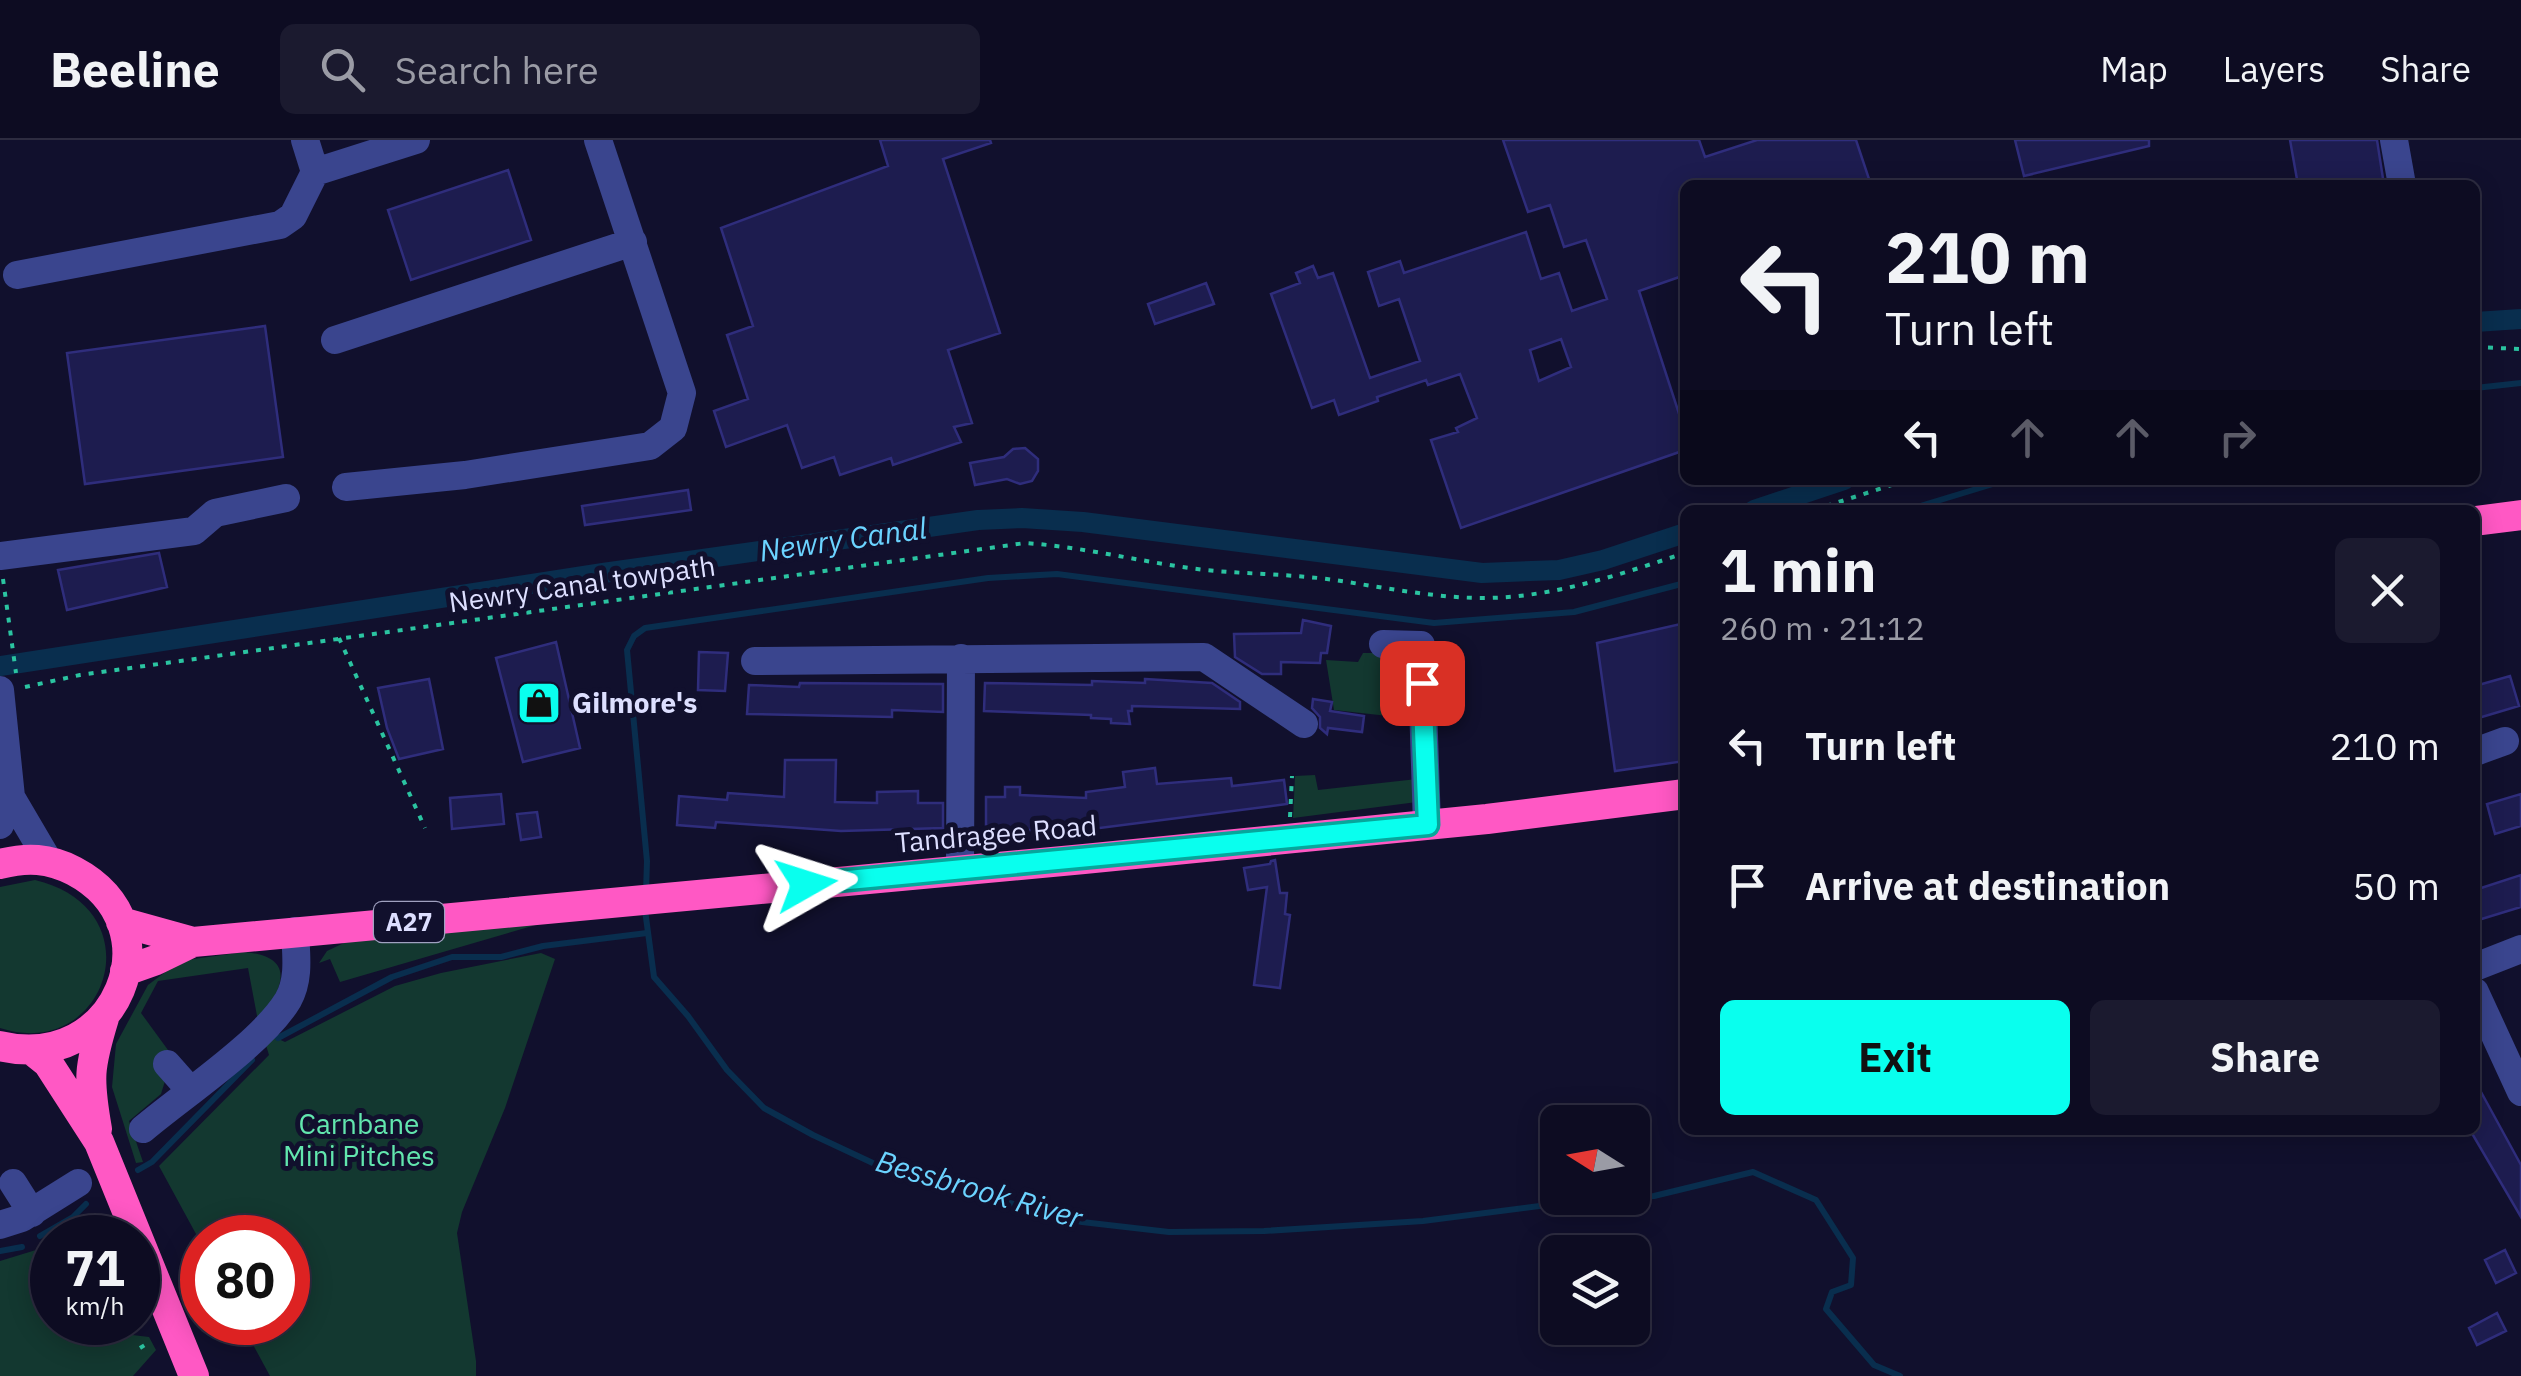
<!DOCTYPE html>
<meta charset="utf-8">
<style>
body{margin:0;font-family:"IBM Plex Sans",sans-serif;background:#1b1a2f;color:#f1f3f6;height:100vh;display:flex;flex-direction:column;font-size:38px;white-space:nowrap}
*{box-sizing:border-box;margin:0}
p{font-size:32px;color:#9a9ba5}
.icon{flex:none;width:55px;height:55px;fill:none;stroke:currentColor;stroke-width:2;stroke-linecap:round;stroke-linejoin:round}
.map{position:relative;flex:1;overflow:hidden}
.panel{position:absolute;left:1680px;top:365px;width:800px;height:630px;display:flex;flex-direction:column;background:#0d0c22;border-radius:15px;box-shadow:0 5px 25px #0003,0 0 0 2px #2d2c40}
.panel>*{flex:none}
.top-card{position:absolute;left:1680px;top:40px;width:800px;height:305px;border-radius:15px;box-shadow:0 5px 25px #0003,0 0 0 2px #2d2c40;background:#0d0c22;color:#f1f3f6;overflow:hidden}
.needle{width:65px;rotate:281deg}
.controls{position:absolute;left:1540px;top:965px;display:grid;gap:20px}
.controls a{display:grid;place-items:center;width:110px;height:110px;border-radius:15px;background:#0d0c22;box-shadow:0 5px 25px #0003,0 0 0 2px #2d2c40;font-size:50px}
.speed{position:absolute;left:30px;top:1075px;display:flex;gap:20px;font-size:50px;font-weight:700;text-align:center}
.speed>*{display:grid;place-content:center;width:130px;height:130px;border-radius:50%;background:#0d0c22;box-shadow:0 5px 25px #0003,0 0 0 2px #2d2c40;line-height:1}
.speed small{font-size:25px;font-weight:400}
.speed .limit{border:15px solid #d22;background:#fff;color:#111}
.pin{position:absolute;display:grid;place-items:center;width:85px;height:85px;color:#fff;margin:-42px;border-radius:20px;box-shadow:0 5px 15px #0006}
.me{position:absolute;width:110px;margin:-55px;rotate:84deg;stroke-linejoin:round;filter:drop-shadow(0 0 8px #0008)}
.turn{display:flex;align-items:center;gap:35px;height:210px;padding:0 40px;font-size:45px}
.turn .icon{width:130px;height:130px;stroke-width:2.5}
.turn b{display:block;font-size:70px;line-height:85px}
.lanes{display:flex;align-items:center;height:95px;padding:0 40px;background:#0003;justify-content:center;gap:50px;direction:ltr}
.lanes .off{opacity:.35}
.round{display:grid;place-items:center;flex:none;width:105px;height:105px;border-radius:15px;background:#1b1a2f}
.headline{display:flex;align-items:center;justify-content:space-between;height:170px;padding:0 40px}
h1{font-size:60px;font-weight:800;line-height:75px}
.button{display:flex;gap:20px;margin-top:auto;padding:20px 40px}
.button a{flex:1;height:115px;border-radius:15px;background:#09ffee;color:#111;font-size:40px;font-weight:800;line-height:115px;text-align:center}
.button a+a{background:#1b1a2f;color:#f1f3f6}
ul{padding:0;list-style:none}
li{display:flex;align-items:center;gap:30px;height:140px;padding:0 40px}
li div{flex:1}
li b{display:block;font-size:38px}
li em{font-style:normal}
header{display:flex;align-items:center;gap:60px;box-sizing:border-box;height:140px;padding:0 50px;background:#0d0c22;border-bottom:2px solid #2d2c40}
header strong{font-size:48px}
nav{display:flex;gap:55px;margin-inline-start:auto;font-size:35px}
.search{width:700px;height:90px;background:#1b1a2f;display:flex;align-items:center;gap:25px;box-sizing:border-box;padding:0 35px;border-radius:15px;color:#9a9ba5;font-size:38px}
.map>svg:first-child{display:block}
</style>
<header>
<strong>Beeline</strong>
<div class="search"><svg class="icon" aria-label="search" viewBox="0 0 24 24"><circle cx="10" cy="10" r="6"/><path d="M15 15l6 6"/></svg>Search here</div>
<nav><a>Map</a><a>Layers</a><a>Share</a></nav>
</header>
<div class="map">
<svg width="2521" height="1236" viewBox="0 0 2521 1236">
<rect width="100%" height="100%" fill="#11102d"/>
<path fill="#133830" d="M1363,513H1407L1415,579L1334,570L1326,520L1358,522Z
M1315,635L1318,650L1417,639V662L1293,678L1295,636Z
M35,740C157,769 107,923 0,888V747Z
M553,780L340,842L330,819L319,823L327,811L346,802Z
M244,812C298,817 283,849 258,881L248,828L158,841L141,873L168,910L154,924L165,941L161,954L129,981L143,1022L136,1023L112,947L116,904L148,845L172,827V822Z
M541,813L555,819L505,968L462,1072L457,1093L476,1221V1236H270L245,1190L202,1192L195,1177L202,1170V1182H288V1098H202V1105L159,1026L269,915L265,902L274,897L285,902L395,846L441,833Z
M52,1100V1182L113,1183L116,1193L149,1197L156,1210L133,1236H0V1121L36,1110Z"/>
<g fill="none" stroke-linecap="round" stroke-linejoin="round">
<path stroke="#092e4e" stroke-width="6" d="M2475,248L2521,243
M1907,370L2006,340
M646,752L647,721L627,510L634,496L645,488L988,438L1057,434L1434,483L1574,472L1685,443
M645,770L654,837L688,876L727,930L764,968L813,995L892,1032L1082,1082L1169,1092L1264,1091L1423,1081L1578,1061L1654,1056L1753,1032L1816,1060L1853,1118L1851,1145L1832,1152L1826,1169L1874,1225L1900,1236
M278,898L392,837L452,817H501L543,806L647,793
M138,1030L152,1022L252,920
M40,1096L73,1077L86,1064
M0,1111L22,1107"/>
<path stroke="#092e4e" stroke-width="20" d="M2475,182L2521,179
M1754,370L1844,340
M0,526L603,433L978,380L1022,378L1083,382L1482,433L1559,430L1603,420L1685,393"/>
</g>
<path fill="#1d1c4f" stroke="#2f2d7c" stroke-width="2.5" fill-rule="evenodd" d="M880,0H990L991,3L943,19L1000,193L948,210L972,283L954,287L961,302L893,325L891,318L840,335L834,317L802,328L787,285L726,307L714,271L748,259L727,195L753,186L721,88L888,26Z
M1503,0H1699L1705,17L1757,0H1856L1871,45H1685V135L1639,151L1685,292V310L1461,388L1431,300L1458,292L1456,288L1477,278L1460,234L1428,245L1426,240L1377,257L1378,261L1339,275L1334,260L1312,268L1271,154L1300,143L1296,133L1313,126L1318,138L1333,133L1370,238L1420,221L1399,159L1379,166L1368,132L1400,121L1404,133L1526,92L1541,139L1559,133L1572,171L1607,159L1586,100L1564,107L1550,65L1528,72ZM1561,199L1571,227L1539,241L1530,210Z
M2015,0H2149V6L2024,36Z
M2290,0H2377L2384,45H2298Z
M508,30L531,100L411,140L388,70Z
M1206,143L1214,164L1155,184L1148,164Z
M265,186L283,317L85,344L67,213Z
M1025,308L1038,319V331L1032,341L1020,344L1007,339L975,345L970,323L1004,317L1013,309Z
M688,350L691,370L585,385L582,366Z
M159,413L167,447L67,470L58,430Z
M1303,480L1331,486L1327,513H1321L1320,523L1281,522V534H1262L1235,517L1234,494L1301,493Z
M1685,483V621L1615,631L1597,503Z
M556,502L580,608L523,622L496,518Z
M699,512L728,513L725,551L698,550Z
M2510,536L2519,566L2475,579V546Z
M429,539L443,609L399,619L387,588L378,548Z
M1145,539L1212,543L1240,562V569L1132,566V571H1128L1130,584L1111,583V579L1091,578V575L984,571L985,543L1092,545V541L1145,543Z
M800,543L943,544V572L892,570V577L747,574L749,545L799,547Z
M1313,559L1332,562L1330,571L1364,576L1362,592L1328,588L1327,594L1320,588V577L1312,568Z
M785,620H836L835,662L877,663V652L918,651V663H943V688L841,691L716,682L715,688L677,685L679,656L727,660L728,653L784,657Z
M1155,628L1157,644L1231,638L1232,646L1284,640L1287,664L1076,691L986,689V657H1005V647H1020V655L1086,658V652L1125,647L1123,632Z
M501,654L504,684L452,689L450,658Z
M2521,654V686L2495,694L2487,664Z
M537,672L541,697L521,700L517,674Z
M1275,720L1280,753H1287L1285,774L1290,775L1280,848L1254,845L1267,747L1248,750L1244,728L1270,724L1271,721Z
M2521,735V767L2475,781V750Z
M2475,941L2521,1025V1077L2470,990H2475Z
M2505,1110L2516,1133L2496,1143L2485,1120Z
M2497,1173L2506,1191L2477,1205L2469,1188Z"/>
<g fill="none" stroke-linecap="round" stroke-linejoin="round">
<path stroke="#2bc4a1" stroke-width="4" stroke-dasharray="5 8" stroke-linecap="butt" d="M2475,207L2521,209
M1814,370L1907,340
M3,439L16,533
M339,498L425,688
M25,547L80,535L1025,403C1086,407 1145,423 1205,430C1246,434 1286,434 1327,439C1377,446 1427,457 1478,458C1549,459 1618,435 1685,413
M1290,677L1292,636
M140,1208L148,1203"/>
<path stroke="#3a458e" stroke-width="28" d="M305,0L315,32L416,0
M2394,0L2402,45
M17,135L280,85L293,76L315,32
M335,200L633,102
M346,347L465,335L650,306L673,288L682,253L598,0
M0,416L194,391L215,373L286,358
M1383,504L1421,505L1427,685
M755,521L1204,517L1304,584
M0,550L11,657L48,720
M2475,612L2505,601
M0,685L11,657
M960,729L961,518
M2475,827L2521,809
M2475,852L2521,952
M167,924L190,950
M143,989C183,955 262,903 288,860C300,839 296,814 295,791
M13,1043L32,1073
M0,1085L22,1078L78,1043"/>
<path stroke="#ff58c4" stroke-width="30" d="M2475,381L2521,375
M0,724C27,717 49,718 74,731C178,786 117,934 0,906
M121,782L193,802L1084,719L1487,679L1685,654
M125,831L156,820L193,802
M33,911L48,923L99,1002L194,1236
M97,989C88,938 89,927 104,878"/>
</g>
<g fill="none" stroke-linecap="round" stroke-linejoin="round">
<defs>
<path id="route" d="M806,744L1428,685L1422,543"/>
</defs>
<use href="#route" stroke="#06a69b" stroke-width="25"/>
<use href="#route" stroke="#09ffee" stroke-width="18"/>
</g>
<defs>
<symbol id="shop-square" viewBox="-11 -11 22 22"><rect x="-9" y="-9" width="18" height="18" rx="4" fill="#09ffee" stroke="#11102d"/><path d="M-5-2.5h2.3a2.7 3.5 0 0 1 5.4 0H5L5.5 6h-11ZM-1.5-2.5h3a1.5 2.3 0 0 0-3 0Z" fill="#111"/></symbol>
</defs>
<g fill-rule="evenodd">
<use href="#shop-square" x="514" y="538" width="50" height="50"/>
</g>
<g text-anchor="middle" stroke-width="10" stroke-linejoin="round" paint-order="stroke">
<rect fill="#11102d" stroke="#a0a1c0" stroke-width="2.5" x="374" y="762" width="70" height="40" rx="8"/>
<g font-size="25" font-weight="bold" fill="#dddfff">
<text x="409" y="791">A27</text>
</g>
<g font-size="28" fill="#dddfff" stroke="#11102d">
<text transform="translate(582 444) rotate(-8)" y="10">Newry Canal towpath</text>
<text transform="translate(996 694) rotate(-5)" y="10">Tandragee Road</text>
</g>
<g font-size="28" font-weight="bold" fill="#dddfff" stroke="#11102d" text-anchor="start">
<text x="572" y="573">Gilmore's</text>
</g>
<g font-size="28" fill="#62e6ae" stroke="#11102d">
<text x="359" y="994">Carnbane<tspan x="359" dy="32">Mini Pitches</tspan></text>
</g>
<g font-size="30" font-style="italic" fill="#6bd3ff" stroke="#11102d">
<text transform="translate(843 400) rotate(-8)" y="10">Newry Canal</text>
<text transform="translate(979 1050) rotate(16)" y="10">Bessbrook River</text>
</g>
</g>
</svg>
<div class="controls">
<a><svg class="needle" viewBox="-14 -14 28 28"><path d="M0-13l5 13h-10z" fill="#e53935"/><path d="M0 13l5-13h-10z" fill="#9a9ba5"/></svg></a>
<a><svg class="icon" aria-label="layers" viewBox="0 0 24 24"><path d="M12 4l9 5-9 5-9-5zM3 14l9 5 9-5"/></svg></a>
</div>
<div class="speed"><div>71<small>km/h</small></div><div class="limit">80</div></div>
<div class="pin" style="left:1422px;top:543px;background:#d93025"><svg class="icon" aria-label="arrive" viewBox="0 0 24 24"><path d="M6 21V4h12l-3 4 3 4H6"/></svg></div>
<svg class="me" style="left:806px;top:744px" viewBox="-20 -20 40 40"><path d="M0-17L14 15 0 8-14 15z" fill="#09ffee" stroke="#fff" stroke-width="4"/></svg>
<div class="top-card">
<div class="turn"><svg class="icon" aria-label="left" viewBox="0 0 24 24"><path d="M17 20v-9H6M10 6l-5 5 5 5"/></svg><div><b>210 m</b>Turn left</div></div>
<div class="lanes"><svg class="icon" aria-label="left" viewBox="0 0 24 24"><path d="M17 20v-9H6M10 6l-5 5 5 5"/></svg><svg class="icon off" aria-label="ahead" viewBox="0 0 24 24"><path d="M12 20V5M6 11l6-6 6 6"/></svg><svg class="icon off" aria-label="ahead" viewBox="0 0 24 24"><path d="M12 20V5M6 11l6-6 6 6"/></svg><svg class="icon off" aria-label="right" viewBox="0 0 24 24"><path d="M7 20v-9h11M14 6l5 5-5 5"/></svg></div>
</div>
<section class="panel">
<div class="headline"><div><h1>1 min</h1><p>260 m · 21:12</p></div><a class="round"><svg class="icon" aria-label="close" viewBox="0 0 24 24"><path d="M6 6l12 12M18 6L6 18"/></svg></a></div>
<ul>
<li><svg class="icon" aria-label="left" viewBox="0 0 24 24"><path d="M17 20v-9H6M10 6l-5 5 5 5"/></svg><div><b>Turn left</b></div><em>210 m</em></li>
<li><svg class="icon" aria-label="arrive" viewBox="0 0 24 24"><path d="M6 21V4h12l-3 4 3 4H6"/></svg><div><b>Arrive at destination</b></div><em>50 m</em></li>
</ul>
<div class="button"><a>Exit</a><a>Share</a></div>
</section>
</div>
